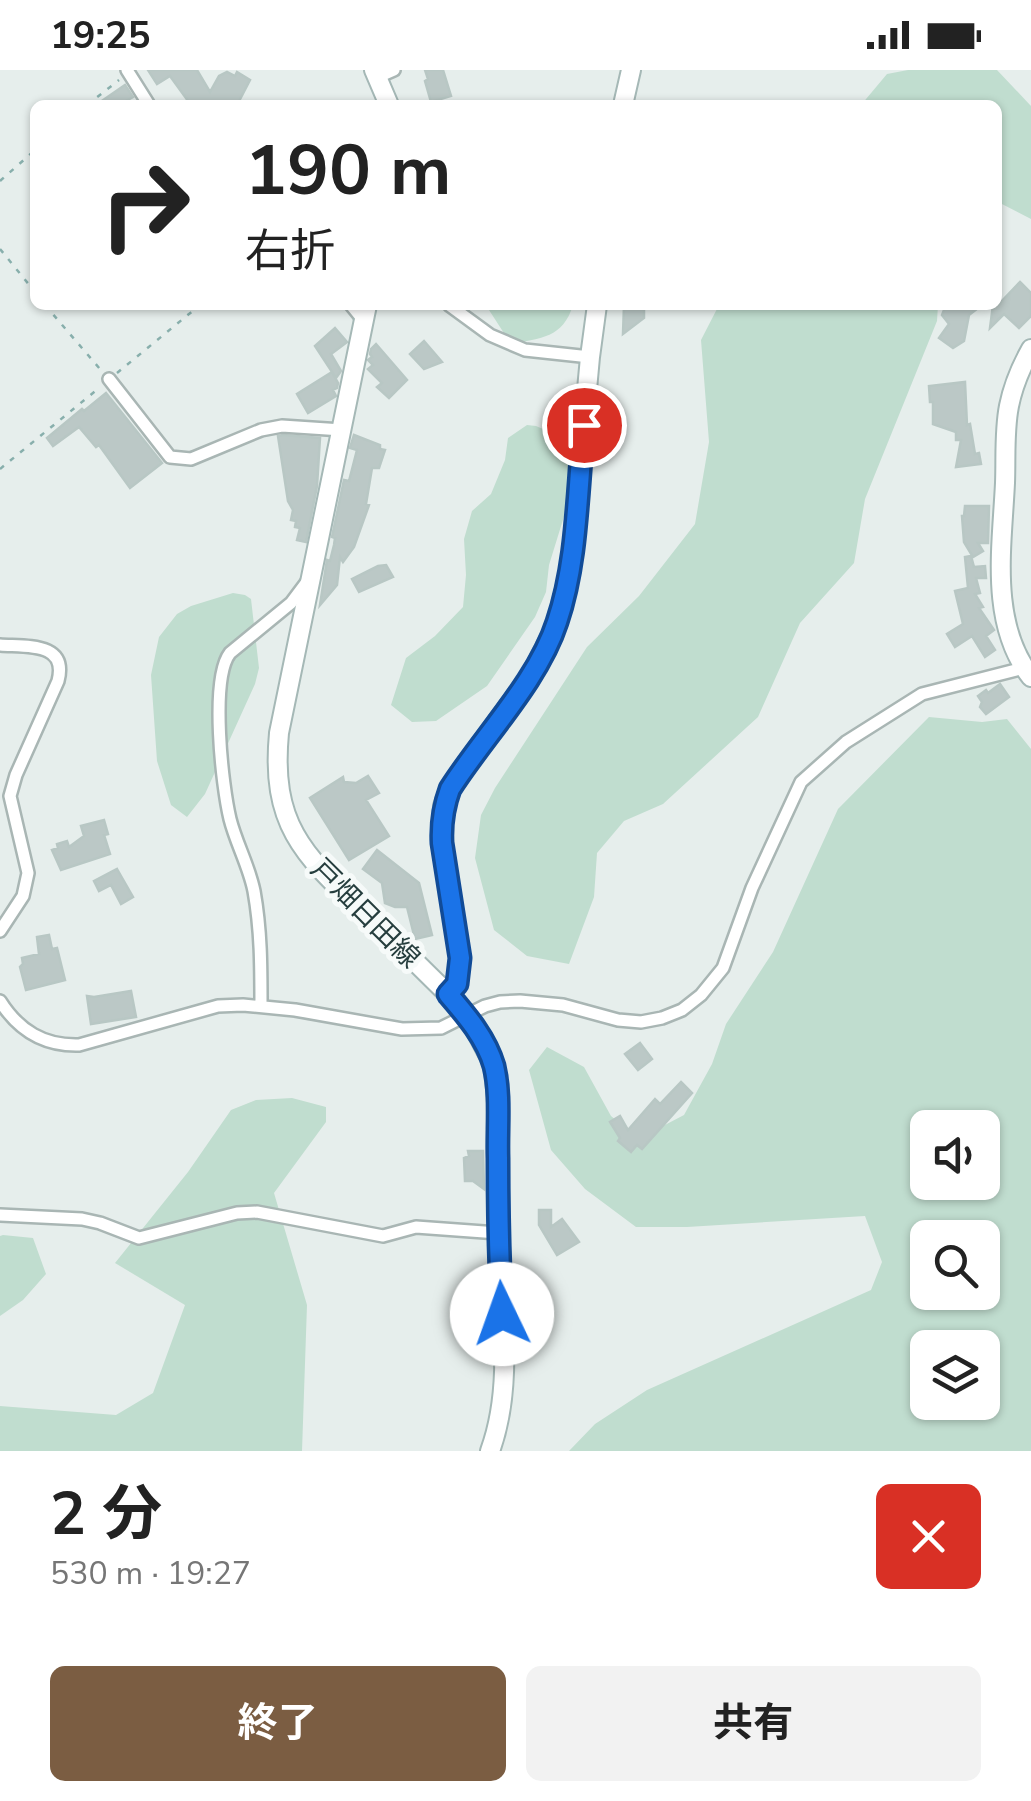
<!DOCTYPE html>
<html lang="ja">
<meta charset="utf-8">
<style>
body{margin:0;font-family:"Nunito Sans","Noto Sans JP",sans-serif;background:#f2f2f2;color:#222;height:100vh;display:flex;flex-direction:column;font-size:38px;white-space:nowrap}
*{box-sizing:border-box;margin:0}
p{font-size:32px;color:#767676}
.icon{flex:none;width:55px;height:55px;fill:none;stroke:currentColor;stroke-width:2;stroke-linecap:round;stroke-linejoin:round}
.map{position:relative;height:1381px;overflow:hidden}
.side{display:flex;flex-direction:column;background:#fff;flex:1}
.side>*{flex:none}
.top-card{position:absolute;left:30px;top:30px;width:972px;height:210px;border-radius:15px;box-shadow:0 2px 8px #0004;background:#fff;color:#222;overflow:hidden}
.buttons{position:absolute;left:910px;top:1040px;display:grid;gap:20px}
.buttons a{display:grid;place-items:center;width:90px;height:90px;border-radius:15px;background:#fff;box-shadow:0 2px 8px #0004;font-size:50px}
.pin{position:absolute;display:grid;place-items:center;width:85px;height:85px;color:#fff;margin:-42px;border:5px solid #fff;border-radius:50%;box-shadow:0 2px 10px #0007}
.me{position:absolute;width:110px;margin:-55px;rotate:357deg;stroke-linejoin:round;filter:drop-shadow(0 0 8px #0008)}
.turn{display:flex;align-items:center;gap:35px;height:210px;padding:0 50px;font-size:45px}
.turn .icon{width:130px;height:130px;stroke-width:2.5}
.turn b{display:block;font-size:70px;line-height:85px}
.round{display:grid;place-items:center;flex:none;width:105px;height:105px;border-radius:15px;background:#f2f2f2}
.overview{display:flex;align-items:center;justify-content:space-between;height:170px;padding:0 50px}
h1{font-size:60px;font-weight:700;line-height:75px}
.button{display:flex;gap:20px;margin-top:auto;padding:20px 50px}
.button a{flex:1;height:115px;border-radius:15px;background:#7b5d42;color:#fff;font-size:40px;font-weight:700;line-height:115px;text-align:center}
.button a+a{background:#f2f2f2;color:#222}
.status{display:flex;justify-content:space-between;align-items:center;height:70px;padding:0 50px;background:#fff;direction:ltr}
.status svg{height:28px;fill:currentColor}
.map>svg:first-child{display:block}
</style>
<div class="status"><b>19:25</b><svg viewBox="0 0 49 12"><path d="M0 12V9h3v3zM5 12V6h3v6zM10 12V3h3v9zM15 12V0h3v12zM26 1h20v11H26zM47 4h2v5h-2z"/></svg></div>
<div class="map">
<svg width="1031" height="1381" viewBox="0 0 1031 1381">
<rect width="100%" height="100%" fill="#e6eeec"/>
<path fill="#c0ddcf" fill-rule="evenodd" d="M908,0H997L1031,36V149L998,132V35H861L887,4Z
M488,235H573C563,268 541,268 511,274L489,240Z
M719,235H938L937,251L865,429L854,493L800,553L758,647L663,734L624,751L597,783L594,827L569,894L527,886L494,860L475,788L481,745L495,718L587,577L639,526L695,454L709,372L701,270Z
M527,355L536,356L571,371L566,440L549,495L546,522L535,547L487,616L436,651L412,652L391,635L406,588L435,566L463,537L466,505L464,469L472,441L491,424L505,390L508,368Z
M233,523L245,525L251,529L259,598L255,614L205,724L187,747L171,735L157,691L151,605L159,567L177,544L191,536Z
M929,647L982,652L1007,649L1031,679V1381H569L595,1354L647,1320L871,1220L882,1192L865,1146L687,1157H636L585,1119L551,1080L529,1000L547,977L584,997L611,1046L638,1069L684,1045L712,994L726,954L773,882L838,739ZM928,1058H982V1112H928ZM928,1168H982V1222H928ZM928,1278H982V1332H928Z
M292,1028L326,1037V1052L274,1123L307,1235L302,1381H0V1336L116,1345L153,1323L185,1235L115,1193L188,1102L231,1040L256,1030Z
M3,1165L33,1168L46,1204L23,1230L0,1246V1166Z"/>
<path fill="#bbc8c6" stroke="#b8c7c4" stroke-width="2.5" d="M148,0H197L210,22L219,6L227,2L235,6L237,2L250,10L237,35H191L170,6L157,14Z
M425,0H443L451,26L431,32L425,11L428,9Z
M125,15L133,27L118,35H96Z
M1020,212L1031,223V246L1019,258L1004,244L990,258L993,235H998Z
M624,235H644V248L623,264Z
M946,235H982L969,245L964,271L953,278L939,268L949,254L942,245Z
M335,258L347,272L331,284L341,301L336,308L315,276Z
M424,271L442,292L424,299L410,284Z
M376,274L407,310L389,328L377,317L382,313L368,299L373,295L368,290L372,287L370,284L371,279Z
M332,302L338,313L337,318L333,320L336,326L308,343L297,324Z
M965,312L967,355L970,354L975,384L979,383L981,394L956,397L961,370H956V362L933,354V332H930L929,316Z
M106,323L162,393L130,418L99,375L96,377L79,357L53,376L47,368L82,339L84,341Z
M283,365L320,368L317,416L306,472L297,470L300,458L295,457L296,451L291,450L293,440L288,431L278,366Z
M354,365L380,375V379L385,380L379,398H372L366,434L369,435L354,477L343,492L340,487L337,515L320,535L327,490L330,491L334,475L335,468L332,467L344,410L349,411L357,380L350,378Z
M965,436H989L988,473H978L983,481L973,487L964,472L962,446H964Z
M971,486L974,497L985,496L986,508H976L980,523L975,524L983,537L979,538L994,560L986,566L995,580L985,587L972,566L955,577L947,564L963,554L955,521L968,518L965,487Z
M386,495L393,507L359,522L352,509L378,496Z
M1000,614L1009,627L986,644L980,637L982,632L978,626L986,620L988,623Z
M368,706L379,723L366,730L389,766L349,790L310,728L343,707L344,712L356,713Z
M104,750L108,764L104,765L110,784L61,800L52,780L58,778L57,774L67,771L69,777L84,766L81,756Z
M377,780L419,813L432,865L415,869L407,837H395L385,833L382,813L363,799Z
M117,799L133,827L121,834L111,815L99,821L94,811Z
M49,865L52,879L57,878L65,910L26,920L20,897L23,894L22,888L39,884L37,867Z
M131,921L136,947L91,954L87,926L94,927Z
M640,973L652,989L638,1000L625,984Z
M681,1012L692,1023L642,1079L637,1075L631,1082L618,1071L620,1068L610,1052L620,1046L628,1060L655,1029L660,1034Z
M468,1081H483L484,1119L473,1111H465L464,1088L469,1086Z
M539,1140H551V1157L562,1149L579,1172L557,1185L539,1155Z"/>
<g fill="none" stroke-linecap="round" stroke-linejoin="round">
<defs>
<path id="street" d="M127,0L149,35
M378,7L394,0
M351,235L364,251
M449,235L490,265L525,280L590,287
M109,309L170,387L191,389L261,360L282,356L342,360
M0,575C27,577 68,572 58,611L16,705L10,726L28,803L23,826L0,861
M0,931C19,961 44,976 79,975L218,936L243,935L295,940L402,959L441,958L485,936L500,932L520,931L563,935L618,950L641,952L662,948L682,940L701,925L723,898L752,818L801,712L846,672L922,624L1024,598
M261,936C261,897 261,860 254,821C249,796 236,773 230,749C222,716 210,609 230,583L291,533L306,513
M0,1145L82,1149L100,1153L139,1168L237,1143L257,1142L383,1166L416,1157L498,1163"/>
<path id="secondary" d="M374,0L389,35
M623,35L631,0
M367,235L279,663C270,758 306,787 370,848C397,873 422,899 448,924L457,913L460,888L441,773L443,736L450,719L463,698L529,608L557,554L571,493L590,287L597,235
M1031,279C1021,297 1013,316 1009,336C1004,361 1006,388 1005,413C1002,477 989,553 1031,607
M490,1381C515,1313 500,1236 498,1165C496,1108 502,1051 493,994"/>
</defs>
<use href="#street" stroke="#a9b6b4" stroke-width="16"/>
<use href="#secondary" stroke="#a5b8b6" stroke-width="22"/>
<path stroke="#88afac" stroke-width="2.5" stroke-dasharray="5 8" stroke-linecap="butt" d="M87,35L119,10
M0,111L35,80
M0,179L35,222
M45,235L100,299
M117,303L200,235
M0,399L99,318"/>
<use href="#street" stroke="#fff" stroke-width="11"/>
<use href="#secondary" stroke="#fff" stroke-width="18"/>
<defs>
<path id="secondary-bridge" d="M448,924L469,948L493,994"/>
</defs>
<use href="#secondary-bridge" stroke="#a5b8b6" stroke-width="22" stroke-linecap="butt"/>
<use href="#secondary-bridge" stroke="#fff" stroke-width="18"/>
</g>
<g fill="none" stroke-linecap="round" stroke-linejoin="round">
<defs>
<path id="route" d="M502,1244C499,1192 498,1140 498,1088C497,1058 501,1025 494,996C486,968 466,945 448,924L457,914L460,888L442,773C441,753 443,738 450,719C483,667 538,611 557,552C578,490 577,420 584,355"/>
</defs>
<use href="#route" stroke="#114b97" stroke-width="25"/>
<use href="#route" stroke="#1a73e8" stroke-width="18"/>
</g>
<g text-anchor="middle" stroke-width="10" stroke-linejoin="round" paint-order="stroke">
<g font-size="28" fill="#263e3e" stroke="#f6faf9">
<text transform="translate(366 843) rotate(45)" y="10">戸畑日田線</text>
</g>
</g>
</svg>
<div class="buttons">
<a><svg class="icon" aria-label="sound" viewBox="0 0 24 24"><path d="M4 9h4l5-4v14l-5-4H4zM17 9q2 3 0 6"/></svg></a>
<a><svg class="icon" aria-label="search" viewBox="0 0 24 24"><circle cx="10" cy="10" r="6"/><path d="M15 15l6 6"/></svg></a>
<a><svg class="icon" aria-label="layers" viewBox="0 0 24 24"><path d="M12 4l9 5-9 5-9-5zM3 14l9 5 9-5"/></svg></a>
</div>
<div class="pin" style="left:584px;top:355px;background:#d93025"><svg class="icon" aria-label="arrive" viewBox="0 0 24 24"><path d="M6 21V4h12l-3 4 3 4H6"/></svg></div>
<svg class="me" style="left:502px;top:1244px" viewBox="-20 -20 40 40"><circle r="19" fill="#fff"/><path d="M0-13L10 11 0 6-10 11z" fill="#1a73e8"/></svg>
<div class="top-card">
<div class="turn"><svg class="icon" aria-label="right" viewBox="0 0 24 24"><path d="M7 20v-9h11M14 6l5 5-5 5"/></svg><div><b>190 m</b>右折</div></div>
</div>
</div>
<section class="side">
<div class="overview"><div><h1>2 分</h1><p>530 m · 19:27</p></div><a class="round" style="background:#d93025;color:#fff"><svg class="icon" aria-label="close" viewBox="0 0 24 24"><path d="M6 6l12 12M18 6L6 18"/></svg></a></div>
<div class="button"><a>終了</a><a>共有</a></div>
</section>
